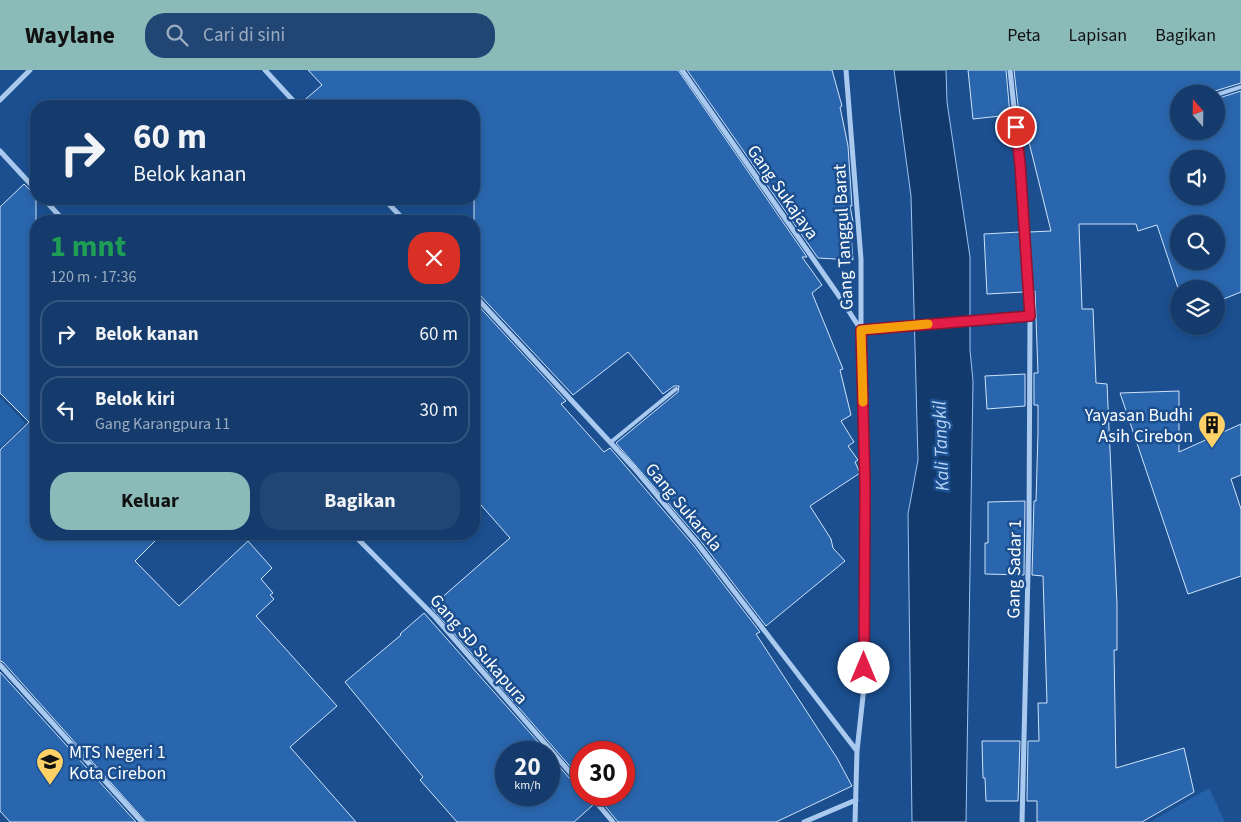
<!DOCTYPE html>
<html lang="id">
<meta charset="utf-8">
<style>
body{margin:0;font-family:"Source Sans 3",sans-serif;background:#214673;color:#f1f3f6;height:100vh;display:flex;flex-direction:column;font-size:19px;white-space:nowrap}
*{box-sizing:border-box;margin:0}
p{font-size:16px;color:#9dadc1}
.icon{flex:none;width:28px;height:28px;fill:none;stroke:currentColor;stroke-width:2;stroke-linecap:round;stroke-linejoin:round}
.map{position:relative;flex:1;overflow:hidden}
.sheet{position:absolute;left:30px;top:145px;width:450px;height:325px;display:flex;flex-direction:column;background:#143b6b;border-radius:20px;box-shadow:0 2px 8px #0003,0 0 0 1px #33557e}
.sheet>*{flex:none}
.guide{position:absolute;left:30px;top:30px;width:450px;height:105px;border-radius:20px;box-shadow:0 2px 8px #0003,0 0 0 1px #33557e;background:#143b6b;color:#f1f3f6;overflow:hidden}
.needle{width:32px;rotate:340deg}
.tools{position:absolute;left:1170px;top:15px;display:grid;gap:10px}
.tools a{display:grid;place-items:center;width:55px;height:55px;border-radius:50%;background:#143b6b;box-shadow:0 2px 8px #0003,0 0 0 1px #33557e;font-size:25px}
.speed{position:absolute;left:495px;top:671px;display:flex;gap:10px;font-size:25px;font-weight:700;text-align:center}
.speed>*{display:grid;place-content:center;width:65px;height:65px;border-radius:50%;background:#143b6b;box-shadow:0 2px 8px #0003,0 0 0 1px #33557e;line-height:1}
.speed small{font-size:12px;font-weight:400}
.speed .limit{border:8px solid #d22;background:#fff;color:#111}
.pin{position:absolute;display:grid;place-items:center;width:42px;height:42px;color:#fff;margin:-21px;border:2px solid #fff;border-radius:50%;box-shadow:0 1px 5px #0007}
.me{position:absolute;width:55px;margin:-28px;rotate:0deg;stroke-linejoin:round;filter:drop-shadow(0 0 4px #0008)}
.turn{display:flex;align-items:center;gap:18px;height:105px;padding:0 20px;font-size:22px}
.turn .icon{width:65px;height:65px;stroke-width:2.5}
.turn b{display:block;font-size:35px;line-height:42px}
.round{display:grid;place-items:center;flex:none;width:52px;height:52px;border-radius:20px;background:#214673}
.summary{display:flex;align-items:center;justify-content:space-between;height:85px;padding:0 20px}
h1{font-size:30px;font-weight:700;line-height:38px;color:#1e9e55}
.button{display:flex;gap:10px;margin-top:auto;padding:10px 20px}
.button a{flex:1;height:58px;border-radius:20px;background:#8bbbb9;color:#111;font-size:20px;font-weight:700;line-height:58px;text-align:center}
.button a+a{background:#214673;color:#f1f3f6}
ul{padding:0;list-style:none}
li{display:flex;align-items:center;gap:15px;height:68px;margin:0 10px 8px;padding:0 10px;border:2px solid #33557e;border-radius:20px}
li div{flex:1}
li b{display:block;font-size:19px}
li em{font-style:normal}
header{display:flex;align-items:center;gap:30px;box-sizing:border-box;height:70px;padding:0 25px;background:#8bbbb9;color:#111}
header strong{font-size:24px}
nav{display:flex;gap:28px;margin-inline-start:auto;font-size:18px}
.search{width:350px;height:45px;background:#214673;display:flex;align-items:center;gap:12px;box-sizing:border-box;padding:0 18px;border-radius:20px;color:#9dadc1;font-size:19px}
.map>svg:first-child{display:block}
</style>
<header>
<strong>Waylane</strong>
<div class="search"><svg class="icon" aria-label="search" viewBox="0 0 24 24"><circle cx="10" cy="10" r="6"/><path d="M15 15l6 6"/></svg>Cari di sini</div>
<nav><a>Peta</a><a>Lapisan</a><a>Bagikan</a></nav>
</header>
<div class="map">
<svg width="1241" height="752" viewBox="0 0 1241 752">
<rect width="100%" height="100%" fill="#1b4f8f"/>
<path fill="#2461a8" d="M0,327L25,353L0,378Z
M1209,718L1225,752H1150Z"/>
<path fill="#123a6d" stroke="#9cc4f0" d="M894,0H946L947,32L970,187V280L973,311L966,752H912L908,444L918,390L911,126Z"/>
<path fill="#2a66ad" stroke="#cfe3fa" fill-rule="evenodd" d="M308,0H678L807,187H802L822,215L812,223L843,299L840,300L851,345L841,351L854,372L848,376L858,390L855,392L860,403L810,436L831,469L833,478L845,491L766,556L700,470L616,373L678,322L679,316H674L663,324L628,282L573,325L477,222L474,221V36H302L301,33L322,15Z
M687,0H832L842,36L840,37L848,76L852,136H850L853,152H850L853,190L818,188Z
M968,0H1006L1010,45L973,49Z
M1014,0H1241V13L1215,21L1212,24H1179V61H1216V29L1241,21V222L1216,232V219H1179V221L1157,155L1138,161L1136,154H1079L1082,239H1093L1096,313L1107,314L1117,534V580H1114L1116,698L1184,678L1194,722L1142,752H1037V731H1027L1028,671H1039L1038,633H1047L1043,506L1032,505L1034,431H1036L1038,363V335H1034V303H1038L1035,221L1033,222L1029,162L1051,161L1022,44H1019ZM1179,89H1216V126H1179ZM1179,154H1216V191H1179Z
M24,114L33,123L36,124V464H162L135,491L179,536L248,471L272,498L261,509L273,523L270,525L274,529L256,546L337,636L290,677L356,752H146L3,592L0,591V380L29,352L0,323V137Z
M1020,162L1024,222L987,224L984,164Z
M474,231L566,331L561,334L604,382L610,378L694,476L760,562L756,564L837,688L852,716L776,752H618L596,725H624V682H581V709L431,537L510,468L474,427Z
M1025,304V336L987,339L985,306Z
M1179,321V382L1241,354V405L1231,409L1241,439V506L1188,524L1120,323Z
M1025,431L1024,505L985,504V473H988V432Z
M424,543L547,682H506V725H549V685L578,718L581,719V725H586L593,735L574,752H457L420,710L423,707L345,612L401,565L400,564Z
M0,602L136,752H10L0,741Z
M982,671H1020L1018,731H986L985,708H983Z"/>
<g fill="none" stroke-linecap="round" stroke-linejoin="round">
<path stroke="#a9c9ee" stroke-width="4" d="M1216,25L1241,17
M611,372L676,319"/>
<path stroke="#a9c9ee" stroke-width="5" d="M265,0L298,36
M682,0L839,226L861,260L1030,246
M846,0L861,189V260L865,416L864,617L857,681L855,752
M1010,0L1020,94L1030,246L1029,460L1022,752
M0,30L30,0
M0,81L36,120
M44,129L64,151
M384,129L405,151
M474,225L634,398L697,473L857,681
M353,464L435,547L581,715
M0,595L142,752
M590,725L613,752
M804,752L856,730"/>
</g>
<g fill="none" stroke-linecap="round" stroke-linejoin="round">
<defs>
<path id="route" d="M864,598L865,416L861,260L1030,246L1020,94L1016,57"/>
</defs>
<use href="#route" stroke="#92132f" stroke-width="12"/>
<use href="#route" stroke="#e11d48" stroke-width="9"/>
<path stroke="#f59e0b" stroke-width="9" d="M863,332L861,260L928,254"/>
</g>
<defs>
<symbol id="building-pin" viewBox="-11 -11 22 30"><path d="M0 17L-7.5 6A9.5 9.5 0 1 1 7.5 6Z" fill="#ffd166" stroke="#1b4f8f"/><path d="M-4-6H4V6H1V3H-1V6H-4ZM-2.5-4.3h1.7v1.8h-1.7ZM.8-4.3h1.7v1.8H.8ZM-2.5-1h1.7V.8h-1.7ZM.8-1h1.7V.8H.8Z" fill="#111"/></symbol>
<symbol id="school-pin" viewBox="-11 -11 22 30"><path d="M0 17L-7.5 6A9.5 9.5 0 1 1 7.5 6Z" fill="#ffd166" stroke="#1b4f8f"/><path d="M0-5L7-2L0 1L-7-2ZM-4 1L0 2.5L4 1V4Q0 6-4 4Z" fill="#111"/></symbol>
</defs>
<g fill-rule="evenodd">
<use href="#building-pin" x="1196" y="339" width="32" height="43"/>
<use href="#school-pin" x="34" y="676" width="32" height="43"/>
</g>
<g text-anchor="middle" stroke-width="5" stroke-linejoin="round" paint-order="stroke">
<g font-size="18" fill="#fff" stroke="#1b4f8f">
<text transform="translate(783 122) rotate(55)" y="6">Gang Sukajaya</text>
<text transform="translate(843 167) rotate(-93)" y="6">Gang Tanggul Barat</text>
<text transform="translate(684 437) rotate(50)" y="6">Gang Sukarela</text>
<text transform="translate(1014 499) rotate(-89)" y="6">Gang Sadar 1</text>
<text transform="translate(479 579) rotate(49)" y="6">Gang SD Sukapura</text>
</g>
<g font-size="18" fill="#fff" stroke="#1b4f8f" text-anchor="end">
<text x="1193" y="351">Yayasan Budhi<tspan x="1193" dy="21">Asih Cirebon</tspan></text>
<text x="69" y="688" text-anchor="start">MTS Negeri 1<tspan x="69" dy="21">Kota Cirebon</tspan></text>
</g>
<g font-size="19" font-style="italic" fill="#b5d3f5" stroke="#1b4f8f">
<text transform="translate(940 376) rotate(-92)" y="7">Kali Tangkil</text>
</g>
</g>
</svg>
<div class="tools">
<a><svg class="needle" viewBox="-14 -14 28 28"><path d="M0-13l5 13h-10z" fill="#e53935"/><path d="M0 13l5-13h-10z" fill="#9dadc1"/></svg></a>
<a><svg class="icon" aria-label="sound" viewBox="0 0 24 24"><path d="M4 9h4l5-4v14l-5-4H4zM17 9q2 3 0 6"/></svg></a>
<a><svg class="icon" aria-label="search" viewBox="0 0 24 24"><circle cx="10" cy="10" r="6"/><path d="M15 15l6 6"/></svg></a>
<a><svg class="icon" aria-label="layers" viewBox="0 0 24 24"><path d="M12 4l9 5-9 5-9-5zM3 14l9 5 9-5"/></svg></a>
</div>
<div class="speed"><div>20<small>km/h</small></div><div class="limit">30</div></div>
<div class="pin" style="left:1016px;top:57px;background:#d93025"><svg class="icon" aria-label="arrive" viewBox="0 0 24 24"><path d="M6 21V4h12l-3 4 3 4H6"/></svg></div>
<svg class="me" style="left:864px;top:598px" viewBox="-20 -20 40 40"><circle r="19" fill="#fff"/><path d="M0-13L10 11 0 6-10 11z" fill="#e11d48"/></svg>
<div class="guide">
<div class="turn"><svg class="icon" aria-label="right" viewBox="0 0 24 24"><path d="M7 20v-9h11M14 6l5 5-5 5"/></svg><div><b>60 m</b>Belok kanan</div></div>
</div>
<section class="sheet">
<div class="summary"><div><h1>1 mnt</h1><p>120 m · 17:36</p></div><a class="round" style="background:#d93025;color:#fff"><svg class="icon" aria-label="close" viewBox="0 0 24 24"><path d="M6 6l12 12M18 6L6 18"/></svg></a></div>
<ul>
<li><svg class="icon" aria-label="right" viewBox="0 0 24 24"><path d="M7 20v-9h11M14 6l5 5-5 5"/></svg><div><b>Belok kanan</b></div><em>60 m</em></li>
<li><svg class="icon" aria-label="left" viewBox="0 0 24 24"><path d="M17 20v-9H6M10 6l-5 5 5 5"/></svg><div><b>Belok kiri</b><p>Gang Karangpura 11</p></div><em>30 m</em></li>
</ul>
<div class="button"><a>Keluar</a><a>Bagikan</a></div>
</section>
</div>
